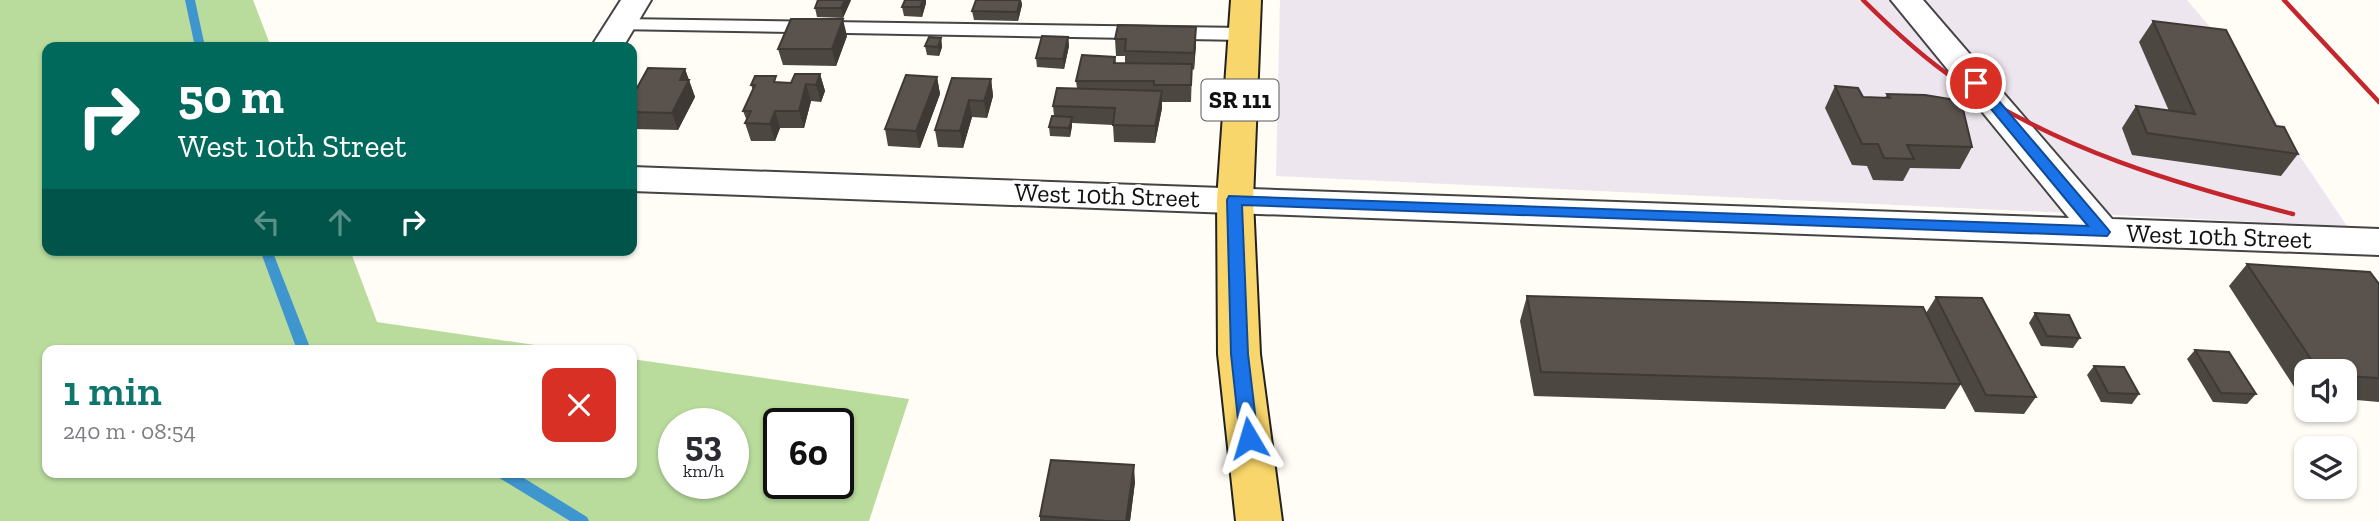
<!DOCTYPE html>
<meta charset="utf-8">
<style>
body{margin:0;font-family:"Zilla Slab",serif;background:#f7f7f7;color:#2b2b33;height:100vh;display:flex;flex-direction:column;font-size:26px;white-space:nowrap}
*{box-sizing:border-box;margin:0}
p{font-size:23px;color:#7c7c81}
.icon{flex:none;width:38px;height:38px;fill:none;stroke:currentColor;stroke-width:2;stroke-linecap:round;stroke-linejoin:round}
.map{position:relative;flex:1;overflow:hidden}
.panel{position:absolute;left:42px;top:345px;width:595px;height:133px;display:flex;flex-direction:column;background:#fff;border-radius:14px;box-shadow:0 2px 5px #0004}
.panel>*{flex:none}
.banner{position:absolute;left:42px;top:42px;width:595px;height:214px;border-radius:14px;box-shadow:0 2px 5px #0004;background:#00695c;color:#fff;overflow:hidden}
.controls{position:absolute;left:2294px;top:359px;display:grid;gap:14px}
.controls a{display:grid;place-items:center;width:63px;height:63px;border-radius:14px;background:#fff;box-shadow:0 2px 5px #0004;font-size:35px}
.speed{position:absolute;left:658px;top:408px;display:flex;gap:14px;font-size:35px;font-weight:700;text-align:center}
.speed>*{display:grid;place-content:center;width:91px;height:91px;border-radius:50%;background:#fff;box-shadow:0 2px 5px #0004;line-height:1}
.speed small{font-size:18px;font-weight:400}
.speed .limit{border:4px solid #111;border-radius:10px;background:#fff;color:#111}
.pin{position:absolute;display:grid;place-items:center;width:60px;height:60px;color:#fff;margin:-30px;border:4px solid #fff;border-radius:50%;box-shadow:0 2px 7px #0007}
.me{position:absolute;width:77px;margin:-38px;rotate:353deg;stroke-linejoin:round;filter:drop-shadow(0 0 5px #0008)}
.turn{display:flex;align-items:center;gap:24px;height:147px;padding:0 21px;font-size:32px}
.turn .icon{width:91px;height:91px;stroke-width:2.5}
.turn b{display:block;font-size:49px;line-height:60px}
.lanes{display:flex;align-items:center;height:66px;padding:0 21px;background:#0003;justify-content:center;gap:35px;direction:ltr}
.lanes .off{opacity:.35}
.round{display:grid;place-items:center;flex:none;width:74px;height:74px;border-radius:14px;background:#f7f7f7}
.headline{display:flex;align-items:center;justify-content:space-between;height:119px;padding:0 21px}
h1{font-size:42px;font-weight:600;line-height:52px;color:#0f766e}
.map>svg:first-child{display:block}
</style>
<div class="map">
<svg width="2379" height="521" viewBox="0 0 2379 521">
<rect width="100%" height="100%" fill="#fffdf5"/>
<path fill="#eee6ef" d="M1280,0H2187L2223,42L2347,226L1276,176Z"/>
<path fill="#b9dc9c" fill-rule="evenodd" d="M0,0H253L271,47H47V250H350L377,322L569,350H47V472H632V359L909,399L869,521H0ZM674,424H733V483H674ZM779,424H838V483H779Z"/>
<g fill="none" stroke-linecap="round" stroke-linejoin="round">
<path fill="#3f96cf" fill-rule="evenodd" d="M185,0H195L205,47H195Z
M260,250H272L311,350H297Z
M494,472H514L587,517L589,521H570L496,476Z"/>
<defs>
<path id="lane" d="M621,19L1244,28L1251,30L1254,34L1251,38L1244,40L614,29L611,25L614,21Z"/>
<path id="street" d="M621,0H651L623,47H591Z
M1891,0H1923L2112,219L2379,229V255L632,191V167L2069,218Z"/>
<path id="primary" d="M1231,0H1261L1253,200L1260,354L1282,521H1236L1218,354L1217,200Z"/>
</defs>
<use href="#lane" stroke="#444" stroke-width="4"/>
<use href="#street" stroke="#444" stroke-width="4"/>
<use href="#primary" stroke="#222" stroke-width="4"/>
<use href="#lane" fill="#fff" fill-rule="evenodd"/>
<use href="#street" fill="#fff" fill-rule="evenodd"/>
<use href="#primary" fill="#f9d66b" fill-rule="evenodd"/>
<path stroke="#c4262e" stroke-width="4.5" d="M1863,0C1892,29 1922,57 1956,80C2058,149 2175,184 2293,214
M2284,0L2379,102"/>
</g>
<path fill="#4d4742" d="M851,0L843,18L817,17L815,8Z
M976,0H1021L1022,5L1018,21L974,20L972,11Z
M926,3L922,17L904,16L902,7Z
M2153,21L2276,126L2298,154L2281,176L2132,155L2122,128L2136,106L2169,111L2139,42Z
M847,36L836,66L783,65L778,49Z
M1068,37L1069,46L1064,69L1037,67L1036,58Z
M941,38L942,47L939,56L927,55L925,46Z
M1115,39L1196,44L1194,70L1192,69L1191,102H1162V108L1155,143L1114,142L1113,125L1072,123L1070,137L1050,136L1049,127L1054,116L1053,106L1077,88L1076,81L1115,57L1116,63L1125,64V56H1116Z
M685,69L695,97L678,130L632,129V97Z
M820,74L825,91L821,102L811,101L804,128H780L775,141H751L745,123L747,121L743,111L753,90L751,85L778,83H791Z
M937,77L940,94L920,148L888,146L885,129Z
M991,79L993,96L987,118L972,117L963,148L938,147L935,130Z
M1835,86L1863,97L1885,98L1887,94L1972,147L1960,169L1910,168L1903,181L1873,180L1867,166L1852,165L1825,108Z
M2247,264L2379,284V402L2345,399V371H2306V397L2300,396L2229,286Z
M1527,296L1926,313L1936,297L2036,397L2024,414L1975,412L1953,370L1961,384L1945,409L1534,396L1520,321Z
M2035,313L2080,338L2073,348L2041,346L2029,323Z
M2195,350L2256,394L2247,404L2213,402L2187,359Z
M2094,366L2139,394L2132,404L2101,402L2087,375Z
M1135,482L1130,521H1040V516Z"/>
<path fill="#3f3936" d="M845,0H851L843,18L841,8Z
M923,0H926V3L922,17L920,7Z
M1020,0H1021L1022,5L1018,21L1017,12Z
M843,19L847,36L836,66L832,49Z
M1196,27V44L1194,70V53Z
M1068,37L1069,46L1064,69L1063,59Z
M941,38L942,47L939,56L938,47Z
M685,69L695,97L678,130L672,113L680,80Z
M820,74L825,91L821,102L816,85Z
M937,77L940,94L920,148L916,131Z
M991,79L993,96L987,118L984,101Z
M806,84L811,101L804,128L799,111Z
M1162,91V108L1155,143V126Z
M969,100L972,117L963,148L960,131Z
M775,111L780,128L775,141L770,124Z
M1072,117V127L1070,137L1069,128Z
M1134,465L1135,482L1130,521H1126Z"/>
<path fill="#5a524d" stroke="#3f3936" stroke-width="2" d="M818,0H845L841,8H815Z
M905,0H923L920,7H902Z
M976,0H1020L1017,12L972,11Z
M791,19H843L832,49H778Z
M2153,21L2226,30L2276,126L2284,127L2298,154L2147,133L2136,106L2195,114Z
M1118,25L1196,27L1194,53L1125,51L1126,39H1115Z
M1042,36L1068,37L1063,59L1036,58Z
M929,37L941,38L938,47L925,46Z
M1082,55L1115,57L1114,63L1192,64L1191,85H1154V81H1076Z
M648,68L685,69L680,80H689L672,113L632,112V97Z
M795,74H820L816,85L806,84L799,111H775L770,124L745,123L751,111H743L755,85H751L755,76H776L774,82L791,83Z
M906,75L937,77L916,131L885,129Z
M952,78L991,79L984,101L969,100L960,131L935,130Z
M1835,86L1858,88L1863,97L1890,98L1887,94L1925,95L1961,101L1972,147L1907,145L1914,159L1884,158L1878,144H1862Z
M1057,88L1162,91L1155,126L1113,125L1115,108L1053,106Z
M1052,116L1072,117L1069,128L1049,127Z
M2247,264L2370,272L2379,284V378L2345,376V371H2319Z
M1527,296L1923,307L1961,384L1541,372Z
M1936,297L1982,298L2036,397L1986,395Z
M2035,313L2069,315L2080,338L2047,336Z
M2195,350L2229,352L2256,394L2221,393Z
M2094,366L2124,367L2139,394L2108,393Z
M1051,460L1134,465L1126,521H1107L1040,516Z"/>
<path fill="#1a73e8" stroke="#114b97" stroke-width="2" d="M1976,79L1981,80L2107,228L2110,232L2107,236L1242,205L1248,354L1258,438L1256,443L1249,445L1243,443L1240,438L1231,354L1227,200L1229,196L2088,226L1972,86V80Z"/>
<g text-anchor="middle" stroke-width="7" stroke-linejoin="round" paint-order="stroke">
<rect fill="#fff" stroke="#585858" stroke-width="2" x="1201.5" y="79.5" width="77" height="41" rx="5"/>
<g font-size="24" font-weight="bold" fill="#111">
<text x="1240" y="108">SR 111</text>
</g>
<g font-size="26" fill="#111" stroke="#fff">
<text transform="translate(1107 195) rotate(2)" y="9">West 10th Street</text>
<text transform="translate(2219 236) rotate(2)" y="9">West 10th Street</text>
</g>
</g>
</svg>
<div class="controls">
<a><svg class="icon" aria-label="sound" viewBox="0 0 24 24"><path d="M4 9h4l5-4v14l-5-4H4zM17 9q2 3 0 6"/></svg></a>
<a><svg class="icon" aria-label="layers" viewBox="0 0 24 24"><path d="M12 4l9 5-9 5-9-5zM3 14l9 5 9-5"/></svg></a>
</div>
<div class="speed"><div>53<small>km/h</small></div><div class="limit">60</div></div>
<div class="pin" style="left:1976px;top:83px;background:#d93025"><svg class="icon" aria-label="arrive" viewBox="0 0 24 24"><path d="M6 21V4h12l-3 4 3 4H6"/></svg></div>
<svg class="me" style="left:1249px;top:438px" viewBox="-20 -20 40 40"><path d="M0-17L14 15 0 8-14 15z" fill="#1a73e8" stroke="#fff" stroke-width="4"/></svg>
<div class="banner">
<div class="turn"><svg class="icon" aria-label="right" viewBox="0 0 24 24"><path d="M7 20v-9h11M14 6l5 5-5 5"/></svg><div><b>50 m</b>West 10th Street</div></div>
<div class="lanes"><svg class="icon off" aria-label="left" viewBox="0 0 24 24"><path d="M17 20v-9H6M10 6l-5 5 5 5"/></svg><svg class="icon off" aria-label="ahead" viewBox="0 0 24 24"><path d="M12 20V5M6 11l6-6 6 6"/></svg><svg class="icon" aria-label="right" viewBox="0 0 24 24"><path d="M7 20v-9h11M14 6l5 5-5 5"/></svg></div>
</div>
<section class="panel">
<div class="headline"><div><h1>1 min</h1><p>240 m · 08:54</p></div><a class="round" style="background:#d93025;color:#fff"><svg class="icon" aria-label="close" viewBox="0 0 24 24"><path d="M6 6l12 12M18 6L6 18"/></svg></a></div>
</section>
</div>
